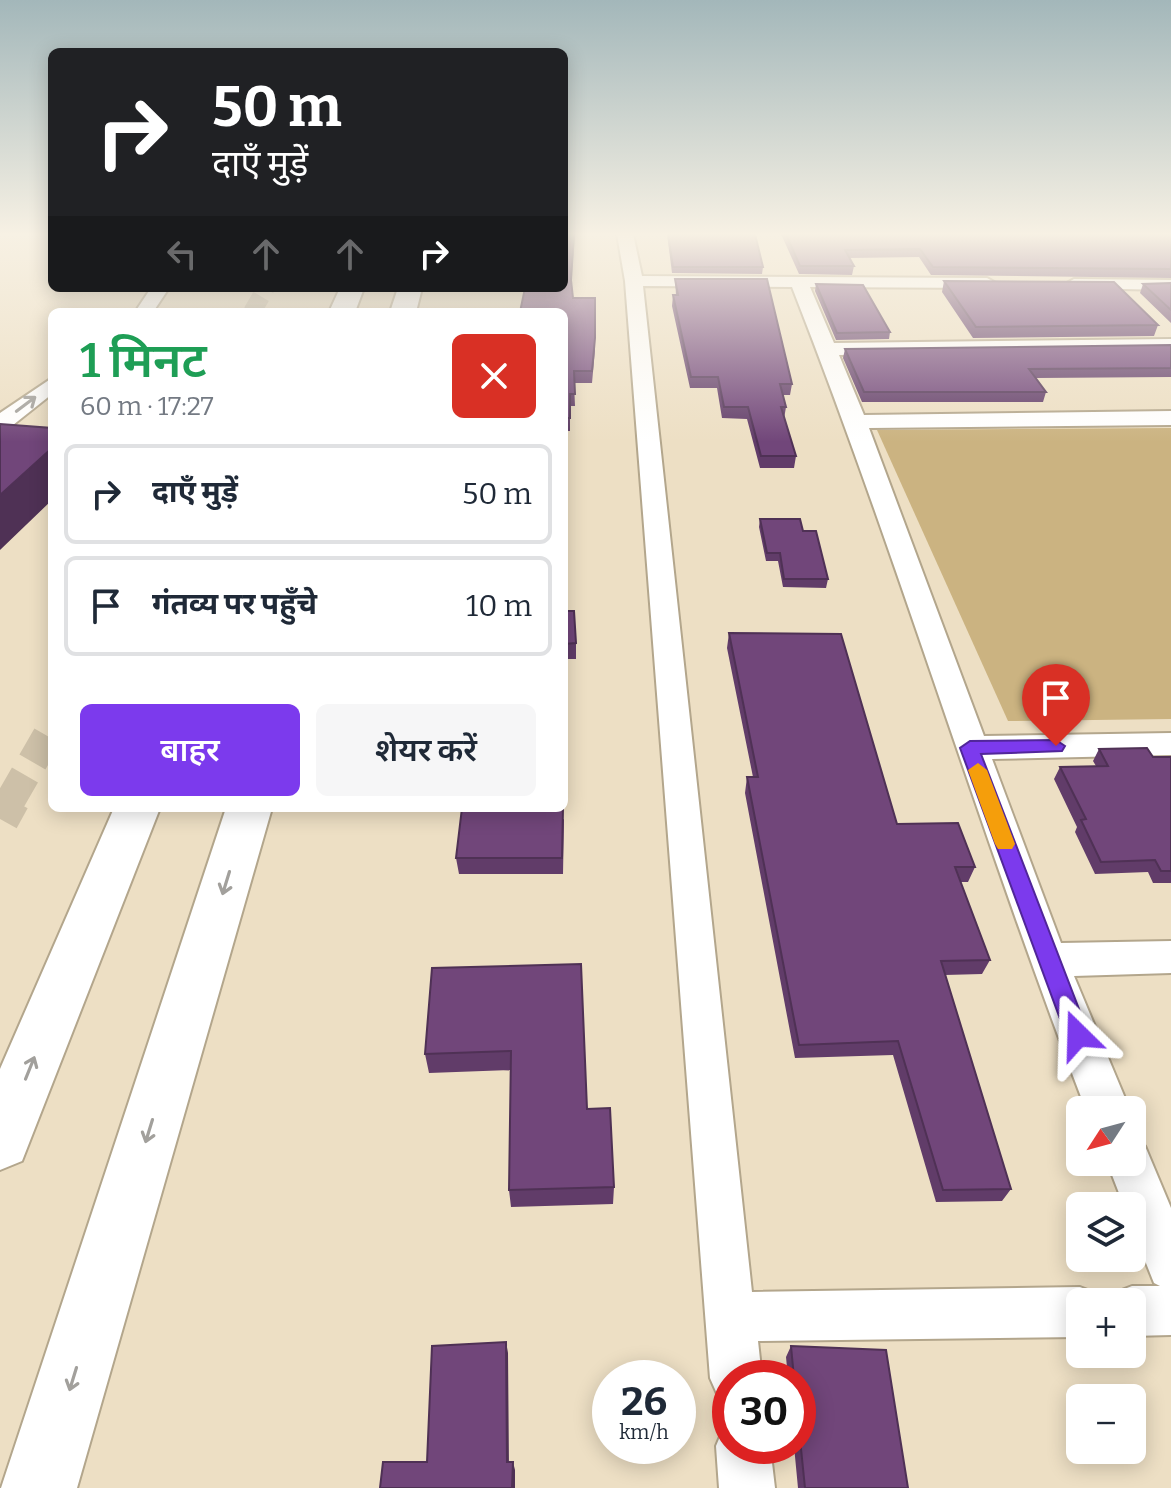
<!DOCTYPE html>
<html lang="hi">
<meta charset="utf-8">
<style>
body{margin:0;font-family:Bitter,"Noto Sans Devanagari",serif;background:#f6f6f7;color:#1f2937;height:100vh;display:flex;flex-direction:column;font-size:30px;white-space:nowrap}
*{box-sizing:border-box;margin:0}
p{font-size:26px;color:#747a83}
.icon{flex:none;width:44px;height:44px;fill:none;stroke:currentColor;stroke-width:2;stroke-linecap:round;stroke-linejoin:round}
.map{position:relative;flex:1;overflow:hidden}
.drawer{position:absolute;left:48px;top:308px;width:520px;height:504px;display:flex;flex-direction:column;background:#fff;border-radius:12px;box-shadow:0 4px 20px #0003}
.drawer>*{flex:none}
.guide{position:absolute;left:48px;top:48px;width:520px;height:244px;border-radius:12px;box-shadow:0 4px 20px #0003;background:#202124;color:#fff;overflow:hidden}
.needle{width:52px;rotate:234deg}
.fabs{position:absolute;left:1066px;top:1096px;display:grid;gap:16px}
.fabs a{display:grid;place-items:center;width:80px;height:80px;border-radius:12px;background:#fff;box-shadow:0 4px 20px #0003;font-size:40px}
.speed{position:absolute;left:592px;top:1360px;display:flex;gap:16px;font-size:40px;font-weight:700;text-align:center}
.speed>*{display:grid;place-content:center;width:104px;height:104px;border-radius:50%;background:#fff;box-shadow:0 4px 20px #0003;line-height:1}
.speed small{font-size:20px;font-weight:400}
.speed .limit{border:12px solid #d22;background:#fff;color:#111}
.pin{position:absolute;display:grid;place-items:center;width:68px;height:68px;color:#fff;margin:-82px -34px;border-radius:50% 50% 50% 0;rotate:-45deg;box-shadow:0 0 8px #0007}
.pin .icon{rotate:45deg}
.me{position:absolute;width:88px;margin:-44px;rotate:338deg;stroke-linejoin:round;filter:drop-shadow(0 0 6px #0008)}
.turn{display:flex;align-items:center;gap:28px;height:168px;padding:0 32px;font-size:36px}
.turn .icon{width:104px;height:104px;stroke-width:2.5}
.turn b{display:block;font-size:56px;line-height:68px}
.lanes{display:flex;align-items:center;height:76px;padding:0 32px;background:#0003;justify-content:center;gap:40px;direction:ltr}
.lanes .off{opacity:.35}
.round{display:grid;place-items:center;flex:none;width:84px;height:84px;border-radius:12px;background:#f6f6f7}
.overview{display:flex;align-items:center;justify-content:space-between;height:136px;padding:0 32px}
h1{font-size:48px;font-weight:600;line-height:60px;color:#1e9e55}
.action{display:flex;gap:16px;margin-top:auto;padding:16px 32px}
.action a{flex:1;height:92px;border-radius:12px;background:#7c3aed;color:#fff;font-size:32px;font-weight:600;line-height:92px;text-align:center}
.action a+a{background:#f6f6f7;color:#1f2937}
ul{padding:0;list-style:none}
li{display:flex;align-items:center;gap:24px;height:100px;margin:0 16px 12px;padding:0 16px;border:4px solid #e0e1e3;border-radius:12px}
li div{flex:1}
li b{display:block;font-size:30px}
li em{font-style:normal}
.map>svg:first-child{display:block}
</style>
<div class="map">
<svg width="1171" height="1488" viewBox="0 0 1171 1488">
<rect width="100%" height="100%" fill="#eddfc4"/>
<path fill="#cbb381" d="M1171,428V719L1008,721L877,430Z"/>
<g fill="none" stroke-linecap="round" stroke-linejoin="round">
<path stroke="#cdc0a8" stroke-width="18" stroke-dasharray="18 9" stroke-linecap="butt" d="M252,312L266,288"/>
<path stroke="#cdc0a8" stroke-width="30" stroke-dasharray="30 15" stroke-linecap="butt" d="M10,801L52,728"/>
<path stroke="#cdc0a8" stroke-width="38" stroke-dasharray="38 19" stroke-linecap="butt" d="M0,819L11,799"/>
<defs>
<path id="street" d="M617,234H633L642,276L987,278L996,283L987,288L810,287L834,343L1171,339V351L839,355L864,415L1171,411V425L869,428L984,736L1171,733V755L992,759L1061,943L1171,941V973L1074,976L1130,1110H1086C981,837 899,560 792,287L643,286L752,1292L1080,1287L1098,1294L1101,1302H1080V1337L758,1341L762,1378H730V1401L718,1396L710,1378L625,281Z
M1074,279L1171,280V290L1068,288L1065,284Z
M151,288H169L153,312H135Z
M52,378V394L8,429L0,431V413Z
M1132,1141L1145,1146L1171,1208V1335L1132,1336V1302H1111L1114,1293L1132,1286H1160L1154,1283L1132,1228V1206H1124L1107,1162H1132Z
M730,1425V1446H770L775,1488H719L716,1446L724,1427Z"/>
<path id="secondary" d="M340,288H364L355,312H329Z
M398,288H422L416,312H390Z
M114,808H160L22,1161L0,1170V1069Z
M226,808H272L77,1488H1Z"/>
</defs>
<use href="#street" stroke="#b3a68c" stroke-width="4"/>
<use href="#secondary" stroke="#b3a68c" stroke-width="4"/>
<use href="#street" fill="#fff" fill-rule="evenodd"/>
<use href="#secondary" fill="#fff" fill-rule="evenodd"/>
</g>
<path fill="#613c69" d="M564,234H575L571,284L573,298L595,350L592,383H574L575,406H570V431H564Z
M667,234H755L763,267L762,274L672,273Z
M781,234H1171V278L931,275L919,257L849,258L854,266L852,275L799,274Z
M675,279L792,384L790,395H783L786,407L784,419L796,456L794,468H760L747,419L722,418L717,388H690L672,306L673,295H676Z
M944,281L1158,325L1154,336L973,338L942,292Z
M1171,283V323L1140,293L1143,284Z
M816,284L890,332L889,339L836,340L815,291Z
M1171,345V377L1036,378L1046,392L1043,402H862L843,358L845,349Z
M760,519L803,531L828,579L826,588L783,587L778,561H766L759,527Z
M564,611L576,643V659H564Z
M729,633L897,824L975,867L968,882H960L990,960L982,974L945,975L1011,1189L1002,1201L936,1202L893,1055L795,1058L745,793L747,777H753L727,648Z
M1099,749L1153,757H1171V883H1153L1148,872L1095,874L1075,832L1077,827L1054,779L1060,767L1096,766L1093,761Z
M564,819L563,874H459L456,858Z
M432,968L587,1109L614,1187L613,1204L511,1207L509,1190L511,1070L429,1073L425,1054Z
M791,1346L908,1488H798L794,1446H798V1378H788L786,1357Z"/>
<path fill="#4f3155" d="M52,448V500L0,550V495Z
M506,1342L508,1353L509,1470L507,1462Z
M513,1462L515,1470V1488H512Z"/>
<path fill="#71467a" stroke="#4f3155" stroke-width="2" d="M564,234H574L571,280L573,298H595V338L592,371H574L575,394H570V418H564V312H520L525,288H564Z
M668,234H755L763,267H673Z
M786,234H1171V269L933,267L920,249L845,250L854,266H800Z
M675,279H767L792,384H780L786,407H781L796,456H761L748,407H724L718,377H691L673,295H678Z
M944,281L1114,282L1158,325L976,327Z
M1171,283V310L1143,284Z
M816,284L863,285L890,332L837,333Z
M1171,345V368L1029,369L1046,392H864L845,349Z
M0,424L52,428V448L0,495Z
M760,519H800L803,531H816L828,579H784L780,553H767Z
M564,611H574L576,643L564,644Z
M729,633L841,634L897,824L958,823L975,867H955L990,960L941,961L1011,1189L943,1190L898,1041L799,1045L747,777H758Z
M1147,748L1153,757H1171V871H1161L1155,860L1101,862L1081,820L1086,819L1060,767L1108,766L1099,749Z
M462,808H563L562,858H456Z
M581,964L587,1109L610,1108L614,1187L509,1190L511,1051L425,1054L432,968Z
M506,1342L507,1462H513L512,1488H380L383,1462H427L432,1346Z
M791,1346L886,1350L908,1488H805L798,1419V1378H794Z"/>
<defs><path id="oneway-shaft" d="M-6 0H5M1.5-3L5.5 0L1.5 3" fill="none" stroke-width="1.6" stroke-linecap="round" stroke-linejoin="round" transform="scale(2)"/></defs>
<g stroke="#a2a09c">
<use href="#oneway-shaft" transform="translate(26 404) rotate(-37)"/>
<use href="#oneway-shaft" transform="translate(226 883) rotate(107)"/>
<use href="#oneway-shaft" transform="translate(30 1068) rotate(-68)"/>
<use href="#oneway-shaft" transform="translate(149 1131) rotate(107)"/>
<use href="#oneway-shaft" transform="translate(73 1379) rotate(107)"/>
</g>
<linearGradient id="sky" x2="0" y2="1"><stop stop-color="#a3b7ba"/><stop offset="0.53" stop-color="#f7f1e4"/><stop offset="1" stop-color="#f7f1e4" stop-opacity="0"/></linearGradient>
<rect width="1171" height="442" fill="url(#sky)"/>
<path fill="#7c3aed" stroke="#51269a" stroke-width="2" d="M1056,740L1065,746L1062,751L981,754L1089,1035L1086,1043L1078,1046L1070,1043L1066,1035L960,748L970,741Z"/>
<path fill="#f59e0b" d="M978,763L987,770L1015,844L1012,849H998L995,844L968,770Z"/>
</svg>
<div class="fabs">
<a><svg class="needle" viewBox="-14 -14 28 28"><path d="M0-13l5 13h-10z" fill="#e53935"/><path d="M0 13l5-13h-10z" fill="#747a83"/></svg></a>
<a><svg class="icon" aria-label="layers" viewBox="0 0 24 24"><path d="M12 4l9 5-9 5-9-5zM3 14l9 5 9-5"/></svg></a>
<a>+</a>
<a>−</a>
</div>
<div class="speed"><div>26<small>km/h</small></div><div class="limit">30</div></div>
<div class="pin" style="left:1056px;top:746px;background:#d93025"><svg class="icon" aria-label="arrive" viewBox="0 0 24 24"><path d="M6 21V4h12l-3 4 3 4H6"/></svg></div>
<svg class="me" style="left:1078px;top:1035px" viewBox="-20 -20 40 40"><path d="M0-17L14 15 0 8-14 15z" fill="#7c3aed" stroke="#fff" stroke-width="4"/></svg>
<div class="guide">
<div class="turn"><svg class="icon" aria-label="right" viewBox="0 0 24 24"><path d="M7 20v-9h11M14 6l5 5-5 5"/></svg><div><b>50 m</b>दाएँ मुड़ें</div></div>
<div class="lanes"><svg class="icon off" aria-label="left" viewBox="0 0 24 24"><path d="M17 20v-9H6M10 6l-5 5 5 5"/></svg><svg class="icon off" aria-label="ahead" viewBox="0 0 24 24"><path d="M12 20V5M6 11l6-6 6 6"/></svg><svg class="icon off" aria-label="ahead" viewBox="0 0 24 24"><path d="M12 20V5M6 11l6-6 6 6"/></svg><svg class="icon" aria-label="right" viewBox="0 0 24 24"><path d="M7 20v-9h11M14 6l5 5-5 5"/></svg></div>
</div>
<section class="drawer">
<div class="overview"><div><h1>1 मिनट</h1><p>60 m · 17:27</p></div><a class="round" style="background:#d93025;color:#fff"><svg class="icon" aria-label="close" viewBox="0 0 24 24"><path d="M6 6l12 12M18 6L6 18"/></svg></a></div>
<ul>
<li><svg class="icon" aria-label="right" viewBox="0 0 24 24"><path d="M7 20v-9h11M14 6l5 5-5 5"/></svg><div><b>दाएँ मुड़ें</b></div><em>50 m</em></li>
<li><svg class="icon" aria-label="arrive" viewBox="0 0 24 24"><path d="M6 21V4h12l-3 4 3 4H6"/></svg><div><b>गंतव्य पर पहुँचे</b></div><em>10 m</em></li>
</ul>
<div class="action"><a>बाहर</a><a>शेयर करें</a></div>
</section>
</div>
